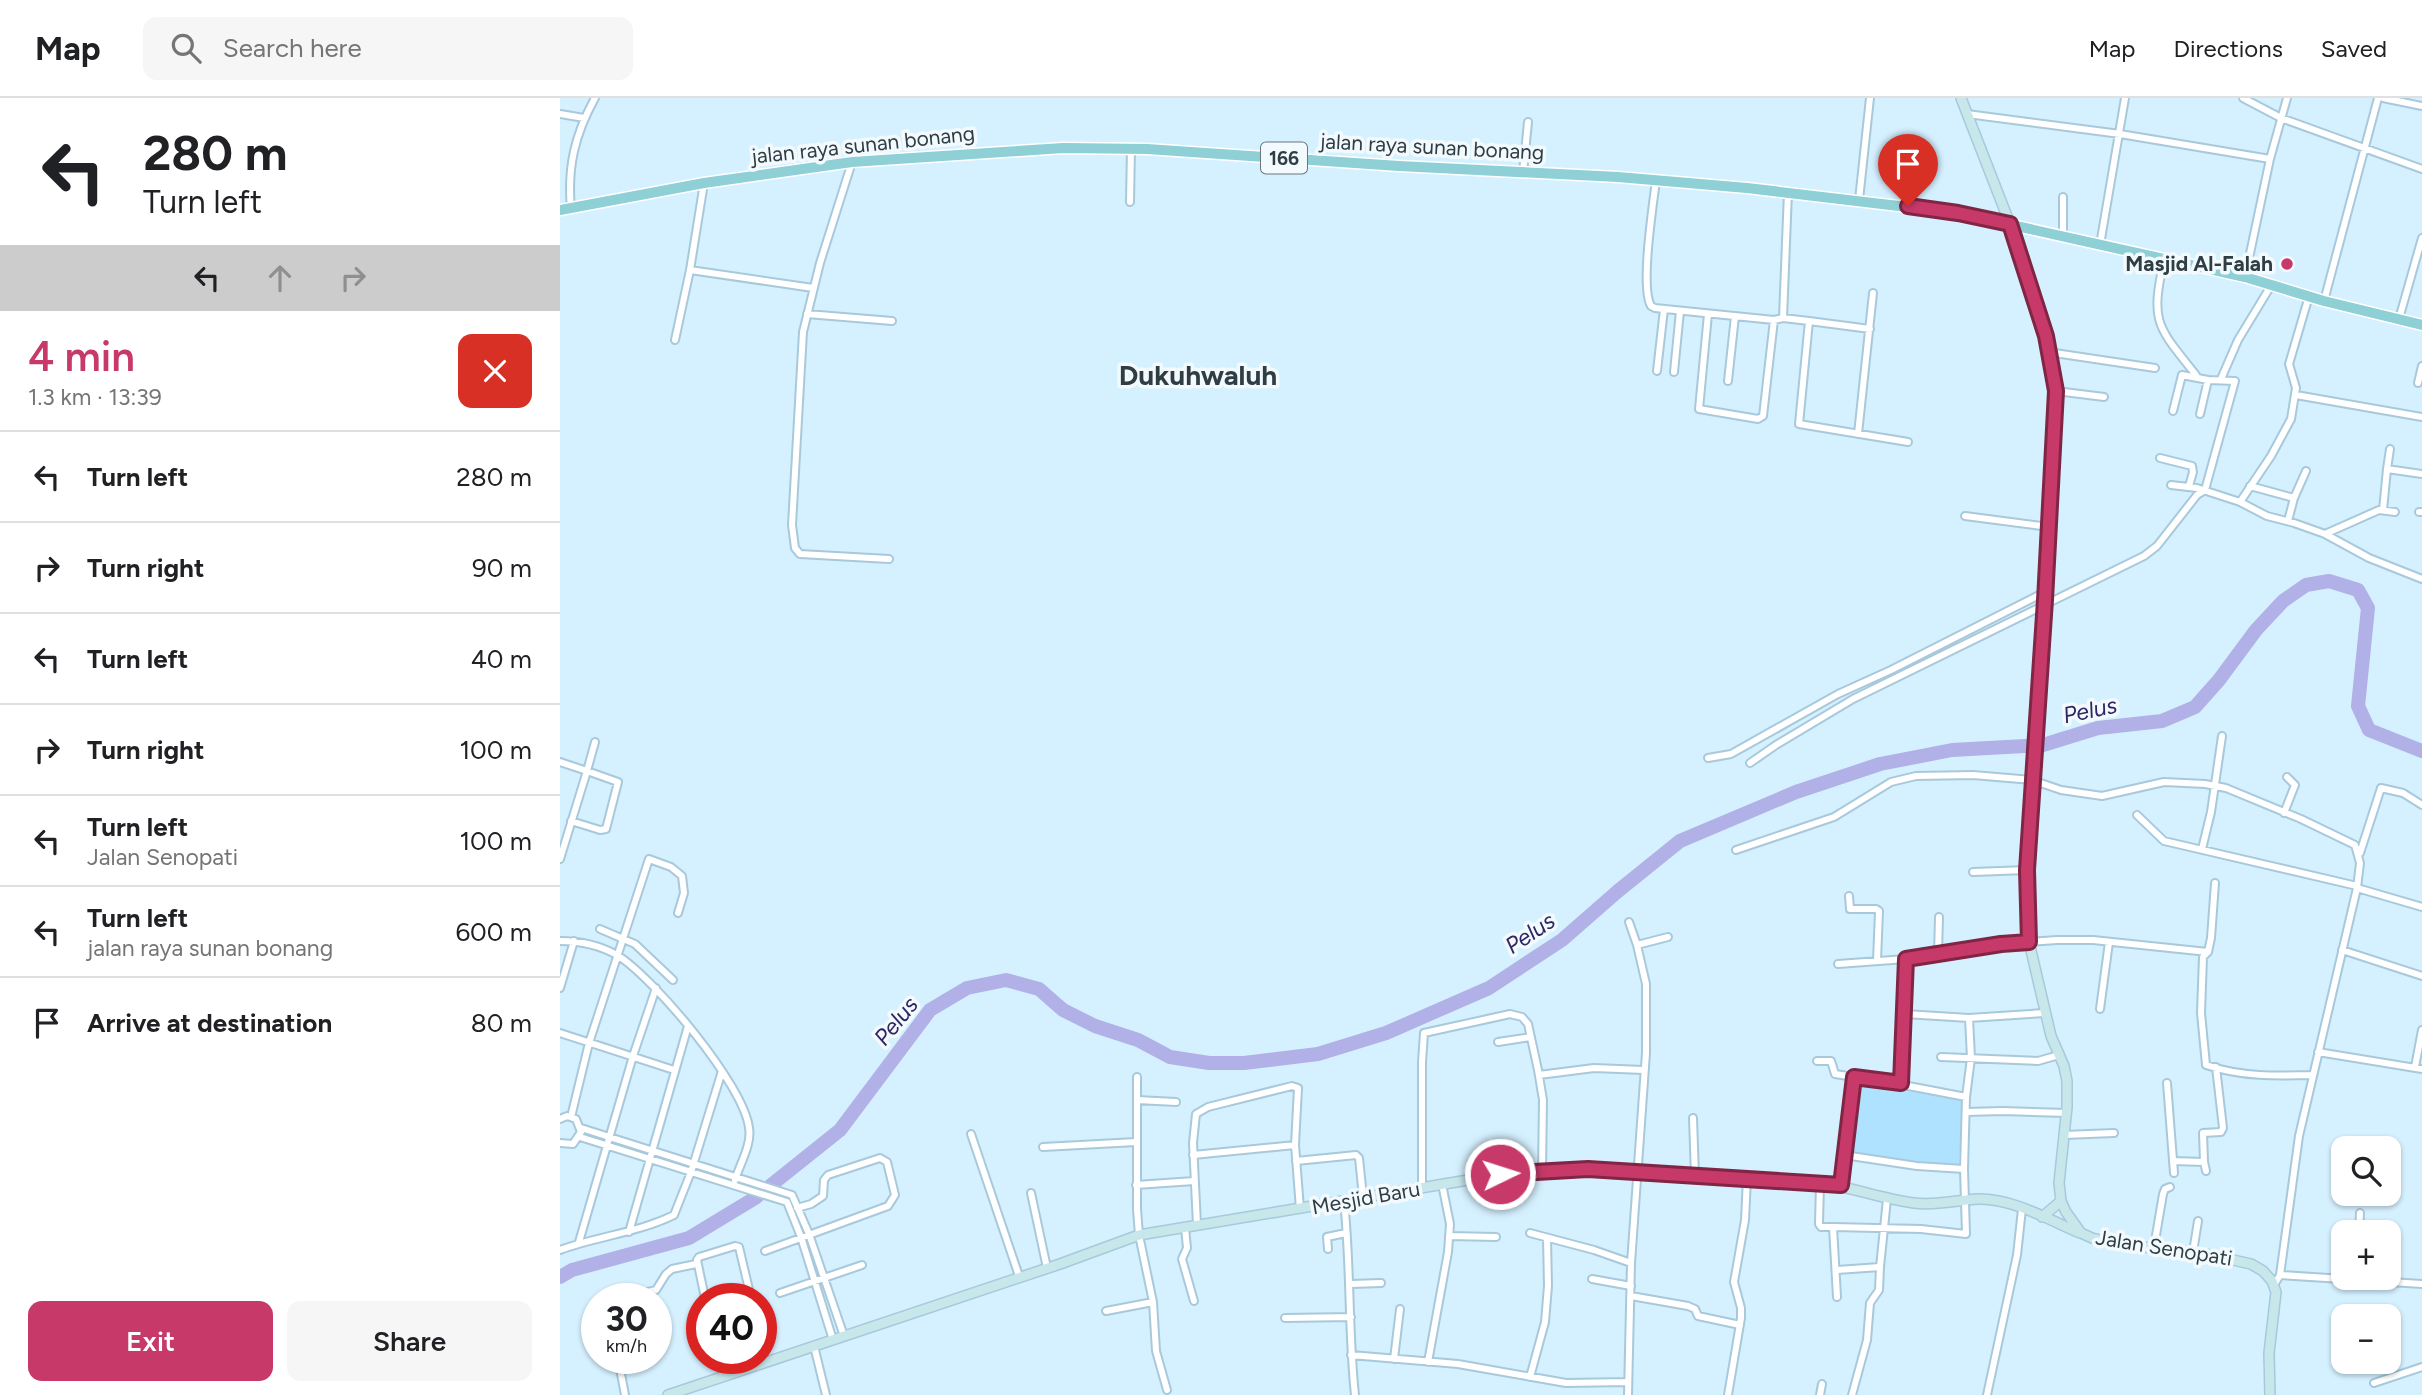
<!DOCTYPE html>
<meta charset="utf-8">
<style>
body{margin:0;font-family:Figtree,sans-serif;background:#f6f6f6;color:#202124;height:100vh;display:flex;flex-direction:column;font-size:26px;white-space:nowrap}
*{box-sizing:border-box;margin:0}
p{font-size:23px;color:#757577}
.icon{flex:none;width:38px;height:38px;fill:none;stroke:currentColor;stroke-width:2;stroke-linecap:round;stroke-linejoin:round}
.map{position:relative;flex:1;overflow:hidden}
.side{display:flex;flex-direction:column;background:#fff;width:560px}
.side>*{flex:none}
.guide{background:#fff;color:#202124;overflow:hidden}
.tools{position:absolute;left:1771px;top:1038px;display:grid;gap:14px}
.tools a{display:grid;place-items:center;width:70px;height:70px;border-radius:14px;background:#fff;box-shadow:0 2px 5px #0004;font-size:35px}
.speed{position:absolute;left:21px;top:1185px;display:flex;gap:14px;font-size:35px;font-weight:700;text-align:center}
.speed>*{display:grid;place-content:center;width:91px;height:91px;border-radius:50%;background:#fff;box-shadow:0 2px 5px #0004;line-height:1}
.speed small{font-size:18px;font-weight:400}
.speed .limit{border:10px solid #d22;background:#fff;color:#111}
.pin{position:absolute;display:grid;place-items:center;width:60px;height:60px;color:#fff;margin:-72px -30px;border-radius:50% 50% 50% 0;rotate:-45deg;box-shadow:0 0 7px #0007}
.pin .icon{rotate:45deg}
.me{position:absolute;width:77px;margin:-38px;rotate:86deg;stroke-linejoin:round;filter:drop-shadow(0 0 5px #0008)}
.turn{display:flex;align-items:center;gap:24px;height:147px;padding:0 28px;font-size:32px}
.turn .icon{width:91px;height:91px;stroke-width:2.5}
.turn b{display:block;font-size:49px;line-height:60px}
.lanes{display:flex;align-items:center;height:66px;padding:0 28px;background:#0003;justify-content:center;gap:35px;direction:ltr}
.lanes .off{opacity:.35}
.round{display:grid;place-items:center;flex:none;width:74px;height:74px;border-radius:14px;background:#f6f6f6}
.head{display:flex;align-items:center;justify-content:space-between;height:119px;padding:0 28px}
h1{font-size:42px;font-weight:600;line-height:52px;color:#c63969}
.action{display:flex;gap:14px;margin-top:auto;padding:14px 28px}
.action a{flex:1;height:80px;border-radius:14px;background:#c63969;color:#fff;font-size:28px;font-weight:600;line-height:80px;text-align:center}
.action a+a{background:#f6f6f6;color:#202124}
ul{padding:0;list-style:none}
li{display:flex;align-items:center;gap:21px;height:91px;padding:0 28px;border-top:2px solid #e0e0e0}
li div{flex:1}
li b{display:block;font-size:26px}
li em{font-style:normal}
header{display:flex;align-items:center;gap:42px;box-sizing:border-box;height:98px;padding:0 35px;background:#fff;border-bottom:2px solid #e0e0e0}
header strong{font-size:33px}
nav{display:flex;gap:38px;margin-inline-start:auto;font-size:24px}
.search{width:490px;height:63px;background:#f6f6f6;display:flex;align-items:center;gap:18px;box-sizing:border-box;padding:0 24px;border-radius:14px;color:#757577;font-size:26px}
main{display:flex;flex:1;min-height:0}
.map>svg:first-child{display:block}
</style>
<header>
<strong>Map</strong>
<div class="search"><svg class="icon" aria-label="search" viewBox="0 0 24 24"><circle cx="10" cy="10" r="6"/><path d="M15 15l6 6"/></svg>Search here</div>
<nav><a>Map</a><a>Directions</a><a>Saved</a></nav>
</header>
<main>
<section class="side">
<div class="guide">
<div class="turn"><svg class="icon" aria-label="left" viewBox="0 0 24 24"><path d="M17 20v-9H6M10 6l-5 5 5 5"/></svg><div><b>280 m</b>Turn left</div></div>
<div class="lanes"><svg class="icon" aria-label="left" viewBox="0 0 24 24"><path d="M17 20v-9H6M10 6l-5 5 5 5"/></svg><svg class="icon off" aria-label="ahead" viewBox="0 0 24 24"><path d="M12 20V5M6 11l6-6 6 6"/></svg><svg class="icon off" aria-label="right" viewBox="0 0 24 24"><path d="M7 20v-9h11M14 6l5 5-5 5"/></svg></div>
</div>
<div class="head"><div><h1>4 min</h1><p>1.3 km · 13:39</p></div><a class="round" style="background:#d93025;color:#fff"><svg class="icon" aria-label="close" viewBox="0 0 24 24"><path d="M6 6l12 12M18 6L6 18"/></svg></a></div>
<ul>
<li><svg class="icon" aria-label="left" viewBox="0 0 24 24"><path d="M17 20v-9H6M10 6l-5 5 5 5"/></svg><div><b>Turn left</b></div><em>280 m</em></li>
<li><svg class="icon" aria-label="right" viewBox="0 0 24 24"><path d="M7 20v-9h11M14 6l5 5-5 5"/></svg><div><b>Turn right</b></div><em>90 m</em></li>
<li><svg class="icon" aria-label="left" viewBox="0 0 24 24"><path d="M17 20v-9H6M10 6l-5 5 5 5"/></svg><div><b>Turn left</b></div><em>40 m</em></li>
<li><svg class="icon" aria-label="right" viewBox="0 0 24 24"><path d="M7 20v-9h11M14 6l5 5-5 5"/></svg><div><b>Turn right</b></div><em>100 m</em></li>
<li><svg class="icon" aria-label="left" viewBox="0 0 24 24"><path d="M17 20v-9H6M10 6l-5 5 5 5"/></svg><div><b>Turn left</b><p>Jalan Senopati</p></div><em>100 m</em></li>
<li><svg class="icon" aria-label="left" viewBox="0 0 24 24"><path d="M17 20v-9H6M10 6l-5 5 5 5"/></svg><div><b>Turn left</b><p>jalan raya sunan bonang</p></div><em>600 m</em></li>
<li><svg class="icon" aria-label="arrive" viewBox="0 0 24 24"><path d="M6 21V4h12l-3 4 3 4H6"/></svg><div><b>Arrive at destination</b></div><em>80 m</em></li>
</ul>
<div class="action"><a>Exit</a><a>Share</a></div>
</section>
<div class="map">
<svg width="1862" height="1297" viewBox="0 0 1862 1297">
<rect width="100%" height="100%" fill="#d5f0ff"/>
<path fill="#aee2ff" d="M1295,984L1404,1003L1398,1073L1281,1054L1290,993Z"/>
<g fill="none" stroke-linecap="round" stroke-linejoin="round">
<path stroke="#b1b0e7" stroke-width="14" d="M0,1179L12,1172L129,1140L195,1100L280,1032L370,912L407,890L446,882L479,891L503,912L535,928L578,942L610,959L649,965H684L758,956L826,935L929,890L1002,842L1058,793L1120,743L1236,694L1320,666L1392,652L1483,647L1538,630L1602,623L1635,609L1659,582L1696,532L1723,503L1746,487L1769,483L1798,492L1808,510L1798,608L1809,632L1862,653"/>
<defs>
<path id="street" d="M1683,0L1721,20L1862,71
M1823,0L1862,8
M0,16L24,20
M1407,16L1560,36L1710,61
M292,64L260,165L243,234L232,427L235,450L240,456L329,461
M963,74L968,24
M1096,82C1093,108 1080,189 1091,208L1095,210L1214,222L1223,220L1228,94
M1503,99V137
M1299,102L1310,0
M570,104L571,50
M11,111C7,69 15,36 35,0
M1540,147L1565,0
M1604,162C1590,225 1597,228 1636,277
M130,172L253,190
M1685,179L1710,61L1727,0
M1764,203L1818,0
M247,216L332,223
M1148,216L1139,311L1198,321L1203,318L1214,222
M1223,220L1249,223L1239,326L1348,344
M1839,221L1862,140
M1249,223L1310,231
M115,242L130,172L144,85
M1488,254L1595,270
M1097,273L1104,211
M1114,274L1120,213
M1661,281L1678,242L1712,186
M1168,283L1175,218
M1858,285L1862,268
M1496,293L1544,299
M1736,297L1862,319
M1640,316L1648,282
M1298,336L1313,195
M1600,360L1632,368L1633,374L1629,388
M1827,371L1830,351
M1611,387L1637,390L1680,404L1707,418L1734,425L1765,436L1809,460L1862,481
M1690,388L1734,400
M1680,404L1711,358L1731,321L1736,290L1729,266L1749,198
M1823,412L1827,371L1862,376
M1859,414H1862
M1405,418L1489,429
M1728,423L1734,400L1746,373
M1765,436L1819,412L1835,414
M1148,660L1171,656L1278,596L1331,572L1485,494
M0,664L27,673L35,644
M1190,665L1216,647L1293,601L1584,458L1597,448L1637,397L1645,392L1675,283L1648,282L1622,277L1613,313
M1724,715L1735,687L1727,679
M1577,717L1604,743L1797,788
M1642,751L1651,714L1662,638
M1176,752L1274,719L1331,684L1356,678L1413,677L1472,682L1501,692L1542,698L1604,684L1645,686L1666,690L1741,721L1795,747L1800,765L1797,790L1739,1038L1720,1177L1714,1187
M1800,755L1821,690L1843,695L1862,707
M0,761L27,673L58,684L46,731L40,732L11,723
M1413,774L1467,772
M1797,790L1862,809
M1289,798L1290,811H1316L1319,813L1317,863
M1069,824L1077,847L1108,839
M40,831L75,846L113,882
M0,843C20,843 39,847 57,857C94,880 184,987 189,1030C192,1046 180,1066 175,1082
M1782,852L1862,878
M1648,854L1651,840L1655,785
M1378,856L1379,819
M1278,866L1346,861L1441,846L1497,842H1533L1648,854L1643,859L1641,915L1646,967C1681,979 1717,978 1753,977
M0,890L14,843
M1540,911L1549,844
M1345,916L1409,920L1485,915
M0,935L114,972
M938,944L971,939
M1758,954L1862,971
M1381,959L1478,963L1499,957
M1257,963H1271L1275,976L1294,979
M1855,969L1862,932
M979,977L1034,970L1084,972
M577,979V1111L579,1137L593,1204L596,1253L607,1292
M1341,985L1346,861
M1607,985L1614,1075
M1406,999L1411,960L1409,920
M577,1002L616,1004
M1406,1014L1443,1013L1507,1015
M11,1019L29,945L89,761L111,769L122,778L124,795L118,815
M1133,1020L1135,1078
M0,1021L7,1018L16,1021L21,1034L13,1046L0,1045
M21,1030L232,1097L249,1136L284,1238
M411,1036L459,1178
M1504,1037L1554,1035
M20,1039L227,1104L241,1139L273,1242
M483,1049L576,1044
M633,1057L735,1047
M1284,1057L1357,1068L1404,1071
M736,1063L796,1057L799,1060L803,1099
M1613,1063L1644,1064L1646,1073
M1644,1064L1643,1035L1661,1034L1663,1030L1656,969
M1260,1085L1259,1126L1261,1129H1273L1277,1199
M576,1087L634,1083
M862,1090V964L864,935L950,916L962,919L968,926L978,972L983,1002L982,1074
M471,1095L487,1170
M784,1103C791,1168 788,1232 795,1297
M637,1127L633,1045L636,1016L648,1009L732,988L738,990L735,1047L740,1111
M1273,1129L1361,1131L1406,1136L1404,1071L1406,999L1296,978L1293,981L1281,1087
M625,1130L627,1150L622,1161L634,1203
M69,1134L128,928
M1799,1134L1800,1115
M970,1135L1034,1152L1071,1165
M889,1138L936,1139
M19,1144L73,958L96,890
M1594,1149L1603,1096L1605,1091L1610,1089
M768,1151L767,1139L786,1135
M0,1152C38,1138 77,1135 114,1117L131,1074L162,973
M205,1153L328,1108L335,1097L327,1064L320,1060L268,1077L264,1082L263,1098L251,1106L237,1110
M1633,1154L1638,1123
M1277,1172L1320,1169
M1720,1177L1862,1186
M1032,1181L1071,1188
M791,1186L821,1185
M220,1195L302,1167
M1071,1198L1128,1208L1135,1211L1138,1218L1180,1227
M61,1200L96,1192L106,1176L112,1171L136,1166
M145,1200L137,1162L139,1159L175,1148L179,1149L191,1200
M546,1213L593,1204
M725,1220L791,1219
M254,1248L266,1297
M791,1257L898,1266L1006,1285L1068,1284
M58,1260L65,1297
M834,1261L840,1211
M868,1264L888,1154L890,1126L882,1086
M970,1279L985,1224L988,1188L987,1140
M1814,1285L1862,1269
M1068,1297L1071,1165L1086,955V886L1077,847
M1168,1297L1181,1220V1210L1174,1184L1185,1122L1187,1080
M1260,1297L1262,1286
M1292,1297L1307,1242L1310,1205L1319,1192L1320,1169L1327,1101
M1427,1297L1457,1157L1462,1111"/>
<path id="secondary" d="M1401,0L1450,126L1477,208L1486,238L1496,293L1485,507L1467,772L1469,844L1491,938L1504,968L1507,983V1009L1499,1085L1501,1103L1506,1114L1521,1135L1532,1140L1556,1146L1646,1156L1691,1166L1703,1173L1712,1183L1716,1194L1709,1255L1710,1297
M1482,1119L1501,1103
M108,1297L500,1166L579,1137L956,1074L1028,1071L1260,1085C1292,1089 1322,1101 1354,1105C1376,1108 1397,1102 1418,1101C1452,1100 1489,1122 1520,1135"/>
<path id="primary" d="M0,112L144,85L292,64L503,50L587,51L839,68L1058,79L1187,90L1398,115L1685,179L1764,203L1862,227"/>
</defs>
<use href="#street" stroke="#a8c9db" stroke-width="10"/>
<use href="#secondary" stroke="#a8c9db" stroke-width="12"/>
<use href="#primary" stroke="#fff" stroke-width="13"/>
<use href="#street" stroke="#fff" stroke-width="6"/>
<use href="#secondary" stroke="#c7e7eb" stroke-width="9"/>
<use href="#primary" stroke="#8fcfd6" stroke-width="10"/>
</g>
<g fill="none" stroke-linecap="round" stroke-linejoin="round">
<defs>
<path id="route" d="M940,1076L1028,1071L1281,1087L1294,979L1341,985L1346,861L1441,846L1469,844L1467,772L1485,502L1496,293L1486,238L1450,126L1398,115L1348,108"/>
</defs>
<use href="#route" stroke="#812544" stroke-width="18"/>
<use href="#route" stroke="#c63969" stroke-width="12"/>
</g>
<circle fill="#c63969" stroke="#f3fafd" stroke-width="2.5" cx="1727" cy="166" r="7"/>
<g text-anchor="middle" stroke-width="7" stroke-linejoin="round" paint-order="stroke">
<rect fill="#f3fafd" stroke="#6a767c" stroke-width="2" x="701" y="44.5" width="46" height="31" rx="5"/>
<g font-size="19" font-weight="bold" fill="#2f3d44">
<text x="724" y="67">166</text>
</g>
<g font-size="21" fill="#2f3d44" stroke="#f3fafd">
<text transform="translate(303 47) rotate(-6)" y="7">jalan raya sunan bonang</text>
<text transform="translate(872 49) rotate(3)" y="7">jalan raya sunan bonang</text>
<text transform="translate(806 1100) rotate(-10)" y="7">Mesjid Baru</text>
<text transform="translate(1604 1150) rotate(9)" y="7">Jalan Senopati</text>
</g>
<g font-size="21" font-weight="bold" fill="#2f3d44" stroke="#f3fafd" text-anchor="end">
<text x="1713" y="173">Masjid Al-Falah</text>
</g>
<g font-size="23" font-style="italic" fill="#2e2565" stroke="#f3fafd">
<text transform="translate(1530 612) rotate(-12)" y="8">Pelus</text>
<text transform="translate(970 835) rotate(-34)" y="8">Pelus</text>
<text transform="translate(336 923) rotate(-51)" y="8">Pelus</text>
</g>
<g font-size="28" font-weight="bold" fill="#2f3d44" stroke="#f3fafd">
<text x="638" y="287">Dukuhwaluh</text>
</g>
</g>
</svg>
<div class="tools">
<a><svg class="icon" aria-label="search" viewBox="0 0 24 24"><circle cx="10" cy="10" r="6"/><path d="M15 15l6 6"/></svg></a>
<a>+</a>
<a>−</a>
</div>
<div class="speed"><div>30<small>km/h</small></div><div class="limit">40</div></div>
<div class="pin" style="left:1348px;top:108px;background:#d93025"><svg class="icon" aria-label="arrive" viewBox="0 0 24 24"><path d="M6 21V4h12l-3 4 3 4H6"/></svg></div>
<svg class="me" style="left:940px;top:1076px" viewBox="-20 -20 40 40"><circle r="17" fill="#c63969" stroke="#fff" stroke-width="3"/><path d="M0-11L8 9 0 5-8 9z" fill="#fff"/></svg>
</div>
</main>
